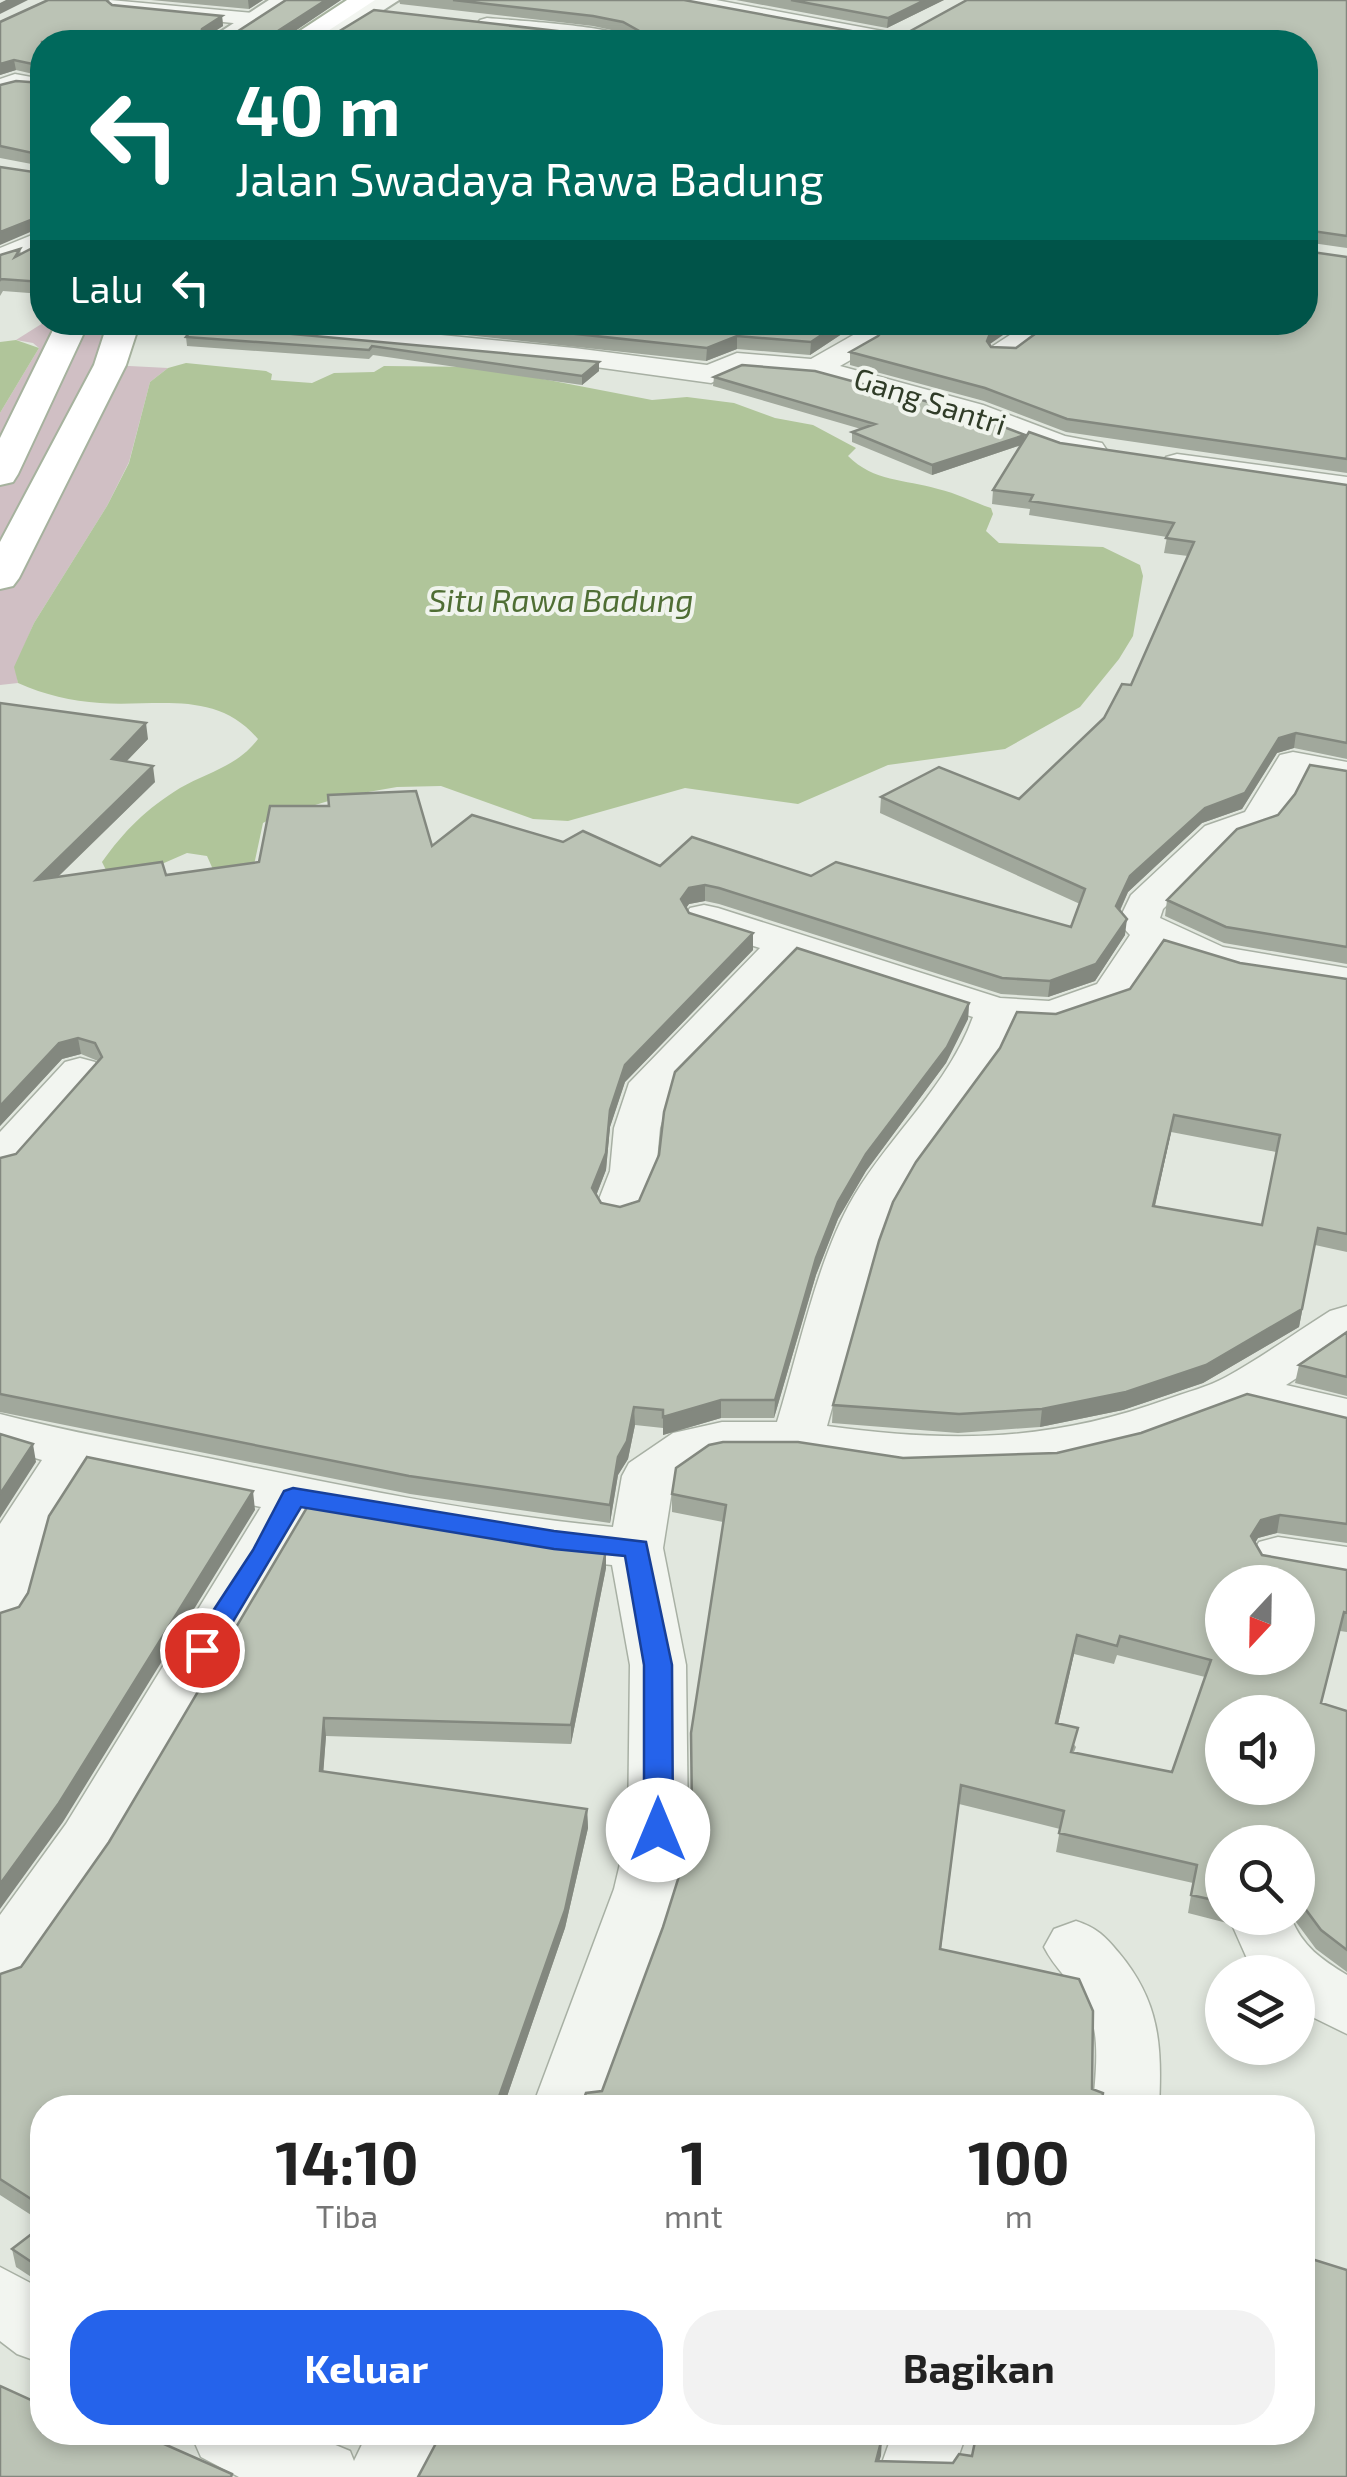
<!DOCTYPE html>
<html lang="id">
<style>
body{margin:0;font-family:"Exo 2",sans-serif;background:#f2f2f2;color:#222;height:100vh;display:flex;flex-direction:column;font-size:38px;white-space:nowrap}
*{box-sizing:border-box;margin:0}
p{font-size:32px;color:#767676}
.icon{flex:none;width:55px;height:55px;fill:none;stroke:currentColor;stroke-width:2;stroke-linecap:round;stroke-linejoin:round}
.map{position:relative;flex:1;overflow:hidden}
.drawer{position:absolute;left:30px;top:2095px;width:1285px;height:350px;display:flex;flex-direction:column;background:#fff;border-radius:40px;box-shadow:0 5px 15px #0003}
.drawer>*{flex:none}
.hud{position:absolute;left:30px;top:30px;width:1288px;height:305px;border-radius:40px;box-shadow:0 5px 15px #0003;background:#00695c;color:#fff;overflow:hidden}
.needle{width:65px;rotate:202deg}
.tools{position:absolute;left:1205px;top:1565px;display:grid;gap:20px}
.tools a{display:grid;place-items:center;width:110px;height:110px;border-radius:50%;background:#fff;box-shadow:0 5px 15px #0003;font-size:50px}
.pin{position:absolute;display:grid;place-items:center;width:85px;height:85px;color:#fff;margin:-42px;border:5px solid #fff;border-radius:50%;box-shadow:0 2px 10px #0007}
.me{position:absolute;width:110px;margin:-55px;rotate:0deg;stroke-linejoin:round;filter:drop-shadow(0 0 8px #0008)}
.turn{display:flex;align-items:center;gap:35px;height:210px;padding:0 40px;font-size:45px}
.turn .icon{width:130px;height:130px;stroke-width:2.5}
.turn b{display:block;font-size:70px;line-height:85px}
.then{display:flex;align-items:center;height:95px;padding:0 40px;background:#0003;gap:20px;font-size:38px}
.eta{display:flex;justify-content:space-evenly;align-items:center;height:170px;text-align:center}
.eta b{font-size:60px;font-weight:700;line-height:70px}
.cta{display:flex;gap:20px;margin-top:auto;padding:20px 40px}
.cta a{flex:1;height:115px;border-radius:40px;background:#2563eb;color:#fff;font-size:40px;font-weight:700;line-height:115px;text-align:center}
.cta a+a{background:#f2f2f2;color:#222}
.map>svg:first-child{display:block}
</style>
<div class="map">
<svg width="1347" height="2477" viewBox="0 0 1347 2477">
<rect width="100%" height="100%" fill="#e1e7de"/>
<path fill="#d0bfc4" d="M43,323H124L110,365L168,368L150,382L129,462L107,506L34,623L15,667L18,683L0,685V413L39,348L33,343L16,340Z"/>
<path fill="#b0c59a" d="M16,340L39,348L0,413V342Z
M186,363L266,371L272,374L271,380L312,383L334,373L374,372L384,366L481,367L652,400L687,397L734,403L775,418L813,425L856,448L848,456C874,482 904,479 938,489C956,493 973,502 991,508L993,514L986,531L999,543L1103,547L1140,565L1143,576L1133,636L1119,659L1080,707L1005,749L888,765L798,804L685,788L568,821L533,819L441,786L397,787L345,796L272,818L263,823L254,865L215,874L207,856L187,853L148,870H106L102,862C125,830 146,809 180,788C208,772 238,766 258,739C216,689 157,707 100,703C71,701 45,695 18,683L14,667L34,623L107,506L129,463L150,382L168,368Z"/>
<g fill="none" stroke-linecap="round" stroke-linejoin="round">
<defs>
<path id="minor" d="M110,0L253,13L263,19L253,25L114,11L104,5Z
M673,0H716L893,33L903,39L901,42H878L683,6Z
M487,18C517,21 618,25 637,42H593L480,28L477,24L480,20Z
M15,74L42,79V91L17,88L0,94V79Z
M42,231V248L0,266V248Z
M184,322H308L574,348L707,365L737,353L811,359L855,334L868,322H897L875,346L840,366L983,405L1065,436L1102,443L1106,449L1102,455L1091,458L1048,450L963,417L815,376L741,370L711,383L574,364L197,330Z
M1030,322H1062L1013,358H993L989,352L993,346Z
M1177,454L1347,477V495L1166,469L1162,463L1166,457Z
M1293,752L1347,762V784L1305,776L1289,808L1273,828L1233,842L1163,909L1160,918L1223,947L1347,968V994L1238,976L1160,952L1127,1002L1053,1027L1013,1025L996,1063L912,1177L889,1218L874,1257L827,1426C950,1443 1050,1442 1168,1399C1187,1392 1208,1387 1226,1377C1261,1358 1295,1333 1330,1311L1347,1306V1345L1286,1385L1347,1399V1433L1244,1408L1137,1448L1055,1467L993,1472H902L798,1456H722L707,1460L673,1484L663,1548L686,1665L688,1830L676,1889L599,2108H532L614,1889L628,1830L630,1665L612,1565L553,1559L309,1518L110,1858L22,1983L0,1990V1915L66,1824L261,1507L88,1471L49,1533L28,1610L20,1624L0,1630V1524L42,1460L0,1448V1414C69,1432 138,1444 208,1458C342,1486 476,1514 613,1527L622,1476L629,1463L673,1433L722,1422H777C799,1351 817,1259 854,1196C891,1134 948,1086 973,1017L795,960L672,1087L660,1128L656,1171L636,1217L619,1221L602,1217L596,1207L610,1171L614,1128L629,1083L760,948L690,926L684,917L690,908L704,905L718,908L1000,998L1049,1001L1097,984L1130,935L1118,922L1131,895L1205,826L1245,812L1280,755Z
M80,1058L95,1062L102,1071L16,1169L0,1173V1132L65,1062Z
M1278,1537L1347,1547V1585L1259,1570L1251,1556L1259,1542Z
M1229,1918H1291C1303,1947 1321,1959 1347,1975V2034L1298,2010V1972H1253Z
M1076,1921C1097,1928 1105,1936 1119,1953C1160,2002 1162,2045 1159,2108H1093C1095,2077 1102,2033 1086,2005C1074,1984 1055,1969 1044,1947L1054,1929Z
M0,2267L42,2289V2363L17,2354L0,2341Z
M190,2432H304L350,2451L354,2461L368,2432H445L424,2477H239L201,2457Z
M893,2432H967L951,2477H877Z"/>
<path id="tertiary" d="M269,0H297L233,42H205Z
M371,0H399L334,42H306Z"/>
<path id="primary" d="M347,0H375L311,42H283Z
M57,322H89L18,474L13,482L0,485V438Z
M108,322H140L126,365L19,578L13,586L0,589V542L94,365Z"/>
</defs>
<use href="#minor" stroke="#a8b0a4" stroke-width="3"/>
<use href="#tertiary" stroke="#a8b0a4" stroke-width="4"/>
<use href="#primary" stroke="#a6b29e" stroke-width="4"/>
<use href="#minor" fill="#f2f5f0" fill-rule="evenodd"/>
<use href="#tertiary" fill="#f2f5f0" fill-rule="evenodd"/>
<use href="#primary" fill="#fff" fill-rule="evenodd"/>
</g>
<path fill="#a1a89c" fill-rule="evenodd" d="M151,0H263L249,9Z
M286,0H341L288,35H592L625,33L593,26L400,4L399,0H684L873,35H903L1347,0V248L1305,242V42H42V76L16,70L0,75V22L112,5L222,16L223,26L210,34L232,35Z
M736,0H944L887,28Z
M42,83V166L0,158V85Z
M42,243V294L3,291L0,296V255L20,249L21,254Z
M1347,257V473L1066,432L984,401L850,365V352L878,336L990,344L991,347L1016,348Z
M348,322H860L810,355L737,349L706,361Z
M195,325L599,362V371L582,385L373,355L369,359L187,346L186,337Z
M714,377L1025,439L1347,485V759L1294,748L1277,753L1242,809L1202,823L1128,892L1120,911L1125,935L1095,981L1048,997L1001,994L719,904L705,901L689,904L686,908L689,913L753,933V950L625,1082L610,1127L606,1170L596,1196L601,1203L620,1207L639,1201L969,1003L968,1019L946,1063L866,1171L838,1219L816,1275L774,1418H721L663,1435V1428L635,1425L628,1459L618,1475L610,1523L410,1494L0,1412V1158L16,1154L98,1061L81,1054L62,1059L0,1126V703L148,739L126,762L155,782L58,877L166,875L432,846L563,842L660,866L811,876L1071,927L1080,904L880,813L881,797L1019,799L1104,718L1131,685L1188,556L1164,553L1167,537L1029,515L1030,509L992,504L993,490L1021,445L932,475L852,442V432L861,429L713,386Z
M1347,771V964L1224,943L1165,916L1167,900L1278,815Z
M1240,963L1347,979V1252L1315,1245L1299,1327L1203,1383L1123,1410L1040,1427L958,1433L832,1423L833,1405L1056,1014ZM1171,1132L1276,1152L1262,1225L1155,1206Z
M1347,1332V1396L1295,1383L1299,1365Z
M1347,1418V1543L1277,1533L1258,1538L1255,1543L1262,1555L1347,1570V1632L1340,1631L1321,1703L1347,1711V1972L1316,1949L1293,1918H1298V1842H1222V1918H1228L1227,1923L1188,1913L1193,1883L1056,1852L1060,1829L959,1804L941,1949L1092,2089L602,2091L663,1927L687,1849V1834L692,1813L723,1522L672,1512V1494L903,1458L1057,1453ZM1074,1654L1114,1664L1117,1655L1205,1677L1172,1772L1074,1752L1076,1747L1058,1724Z
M606,1550V1568L571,1744L326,1736L323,1772L587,1809L588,1828L565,1928L503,2108H42V2222L0,2195V1974L21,1967L109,1842Z
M42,2226V2287V2284L16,2267L12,2249Z"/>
<path fill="#83887f" d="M6,0H28L0,14V3Z
M248,0H263L249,9Z
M326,0H341L279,42L278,31Z
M925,0H944L887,28L888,18Z
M222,16L223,26L203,39L201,34L202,29Z
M14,60L16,70L0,75V64Z
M42,213V227L0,245V232Z
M841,322H860L810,355L811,342Z
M1004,322H1022L990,344L986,354L987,341L991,331Z
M737,336V349L706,361L707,348Z
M599,362V371L582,385V376Z
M1025,435L1024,444L932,475V465Z
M146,723L148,739L114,774L112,759Z
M1296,733L1294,748L1277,753L1242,809L1202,823L1128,892L1114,923L1116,906L1130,876L1279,738Z
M153,766L155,782L38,896L36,880Z
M705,885V901L689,904L681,915V899L689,888Z
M1127,919L1125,935L1095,981L1048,997L1050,981Z
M753,933V950L625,1082L610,1127L606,1170L592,1206V1188L610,1110L625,1065Z
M969,1003L968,1019L946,1063L866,1171L838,1219L816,1275L774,1418L775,1400L816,1258L838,1202L866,1154Z
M78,1038L81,1054L62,1059L0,1126V1106L59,1043Z
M1174,1115L1171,1132L1151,1223L1153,1206Z
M1318,1228L1299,1327L1203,1383L1123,1410L1040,1427L1042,1409Z
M721,1400V1418L663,1435V1417Z
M634,1407L635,1425L628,1459L618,1475L610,1523V1505L618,1457Z
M33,1444L36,1462L0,1518V1494Z
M253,1491L255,1510L63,1822L0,1909V1884Z
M1280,1515L1277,1533L1258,1538L1248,1554L1251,1536L1261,1520Z
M606,1550V1568L571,1744V1725Z
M1077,1635L1074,1654L1054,1742L1056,1723Z
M324,1718L326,1736L322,1790L320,1771Z
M587,1809L588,1828L565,1928L503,2108H495Z
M882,2438L881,2456L874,2477L876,2461Z"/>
<path fill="#bbc3b5" stroke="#83887f" stroke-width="2.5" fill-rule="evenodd" d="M48,0H106L112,5L222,16L202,29L201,34L232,35L286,0H326L278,31L282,35H333L374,10L592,35L641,32L623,22L593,16L453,0H684L873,35H903L967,0H1347V236L1305,230V42H42V66L14,60L0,64V22Z
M791,0H925L888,18Z
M16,81L42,83V155L0,146V85Z
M0,167L40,173L42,171V213L41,216L0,232Z
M42,243V282L1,279L0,280V255L20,249L15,257Z
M1305,251L1347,257V459L1067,419L985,388L850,352L878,336L891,322H1004L991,331L987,341L991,347L1016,348L1051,322H1305Z
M465,322H841L811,342L737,336L707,348Z
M195,325L599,362L582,376L372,346L369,350L186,337Z
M742,365L815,371L962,411L1025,435L932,465L852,432L875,424L714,377Z
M1029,432L1060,443L1347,485V743L1296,733L1279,738L1245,793L1205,808L1130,876L1116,906L1127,919L1096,964L1050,981L1002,978L719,888L705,885L689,888L681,899L689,913L753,933L625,1065L610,1110L606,1153L592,1188L601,1203L620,1207L639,1201L659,1155L664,1112L675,1072L797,948L969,1003L947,1047L866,1154L838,1202L816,1258L775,1400H721L663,1417V1410L634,1407L627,1441L618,1457L610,1505L409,1476L0,1394V1158L16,1154L102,1057L95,1043L78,1038L59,1043L0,1106V703L146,723L112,759L153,766L36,880L162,862L166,875L259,862L270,806H329L328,795L416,791L432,846L472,815L563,842L583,831L660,866L692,837L811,876L836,862L1071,927L1085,889L881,797L939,767L1019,799L1104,718L1122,684L1131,685L1194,542L1166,538L1174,523L1030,501L1033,495L993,490Z
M1310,765L1347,771V947L1226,927L1167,900L1237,829L1278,815L1295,794Z
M1164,940L1240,963L1347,979V1234L1318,1228L1302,1309L1206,1365L1126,1392L1042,1409L959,1414L833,1405L879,1241L893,1202L916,1162L1000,1048L1017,1012L1056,1014L1130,989ZM1174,1115L1280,1135L1262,1225L1153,1206Z
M1347,1332V1377L1299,1365Z
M1247,1394L1347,1418V1524L1280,1515L1261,1520L1251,1536L1262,1555L1347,1570V1613L1344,1612L1321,1703L1347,1711V1950L1321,1930L1298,1899V1842H1222V1902L1191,1895L1197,1865L1059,1833L1064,1811L961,1785L940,1949L1079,1979L1093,2011L1092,2089L1103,2093L1101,2108H580L586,2093L602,2091L663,1927L692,1835L687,1834L692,1811L691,1733L726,1505L672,1494L676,1468L709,1445L723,1442H798L903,1458L1057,1453L1141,1433ZM1222,1582H1298V1658H1222ZM1077,1635L1117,1646L1120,1636L1211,1660L1172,1772L1071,1752L1078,1728L1056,1723ZM1222,1712H1298V1788H1222Z
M0,1434L33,1444L0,1494Z
M87,1457L253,1491L59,1803L0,1884V1613L19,1607L28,1593L49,1516Z
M309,1504L606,1550L571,1725L324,1718L320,1771L587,1809L565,1910L495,2108H42V2206L0,2179V1974L21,1967L109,1842Z
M42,2226V2283L39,2267L12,2249Z
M1302,2256L1347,2270V2477H418L442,2432H862L882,2438L876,2461L953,2463L959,2454L972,2456L977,2432H1302Z
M0,2386L33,2401L40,2390L42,2391V2432H137L232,2474L231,2477H0Z"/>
<path fill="#2563eb" stroke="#184099" stroke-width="2.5" d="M293,1488L554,1531L646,1542L672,1665L673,1830L669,1838L658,1842L648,1838L644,1830V1665L625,1556L554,1549L301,1507L212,1657H192L188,1650L192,1643L253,1550L284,1491Z"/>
<g text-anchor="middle" stroke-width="8" stroke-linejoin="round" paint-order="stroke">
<g font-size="30" fill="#303c28" stroke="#f0f4ed">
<text transform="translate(930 402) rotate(18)" y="10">Gang Santri</text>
</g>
<g font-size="32" font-style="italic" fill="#4f6e34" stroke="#f0f4ed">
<text x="561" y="612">Situ Rawa Badung</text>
</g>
</g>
</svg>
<div class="tools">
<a><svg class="needle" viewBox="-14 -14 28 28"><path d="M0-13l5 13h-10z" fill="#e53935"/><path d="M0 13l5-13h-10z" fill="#767676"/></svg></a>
<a><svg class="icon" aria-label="sound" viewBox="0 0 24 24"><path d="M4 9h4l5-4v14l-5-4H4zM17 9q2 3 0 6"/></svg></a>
<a><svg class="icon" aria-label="search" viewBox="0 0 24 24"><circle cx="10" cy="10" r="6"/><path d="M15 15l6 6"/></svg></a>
<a><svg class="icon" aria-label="layers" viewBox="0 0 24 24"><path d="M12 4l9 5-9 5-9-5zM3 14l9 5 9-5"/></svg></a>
</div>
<div class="pin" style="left:202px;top:1650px;background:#d93025"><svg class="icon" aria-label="arrive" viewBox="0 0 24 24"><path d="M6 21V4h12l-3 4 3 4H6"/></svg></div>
<svg class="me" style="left:658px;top:1830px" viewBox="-20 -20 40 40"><circle r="19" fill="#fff"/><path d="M0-13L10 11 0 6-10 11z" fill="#2563eb"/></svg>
<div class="hud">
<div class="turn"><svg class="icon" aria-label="left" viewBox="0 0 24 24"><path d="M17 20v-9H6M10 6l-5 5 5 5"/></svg><div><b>40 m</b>Jalan Swadaya Rawa Badung</div></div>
<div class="then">Lalu<svg class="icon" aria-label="left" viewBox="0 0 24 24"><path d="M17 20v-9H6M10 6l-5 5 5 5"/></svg></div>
</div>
<section class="drawer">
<div class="eta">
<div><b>14:10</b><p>Tiba</p></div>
<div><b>1</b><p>mnt</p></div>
<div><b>100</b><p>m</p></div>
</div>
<div class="cta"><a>Keluar</a><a>Bagikan</a></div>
</section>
</div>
